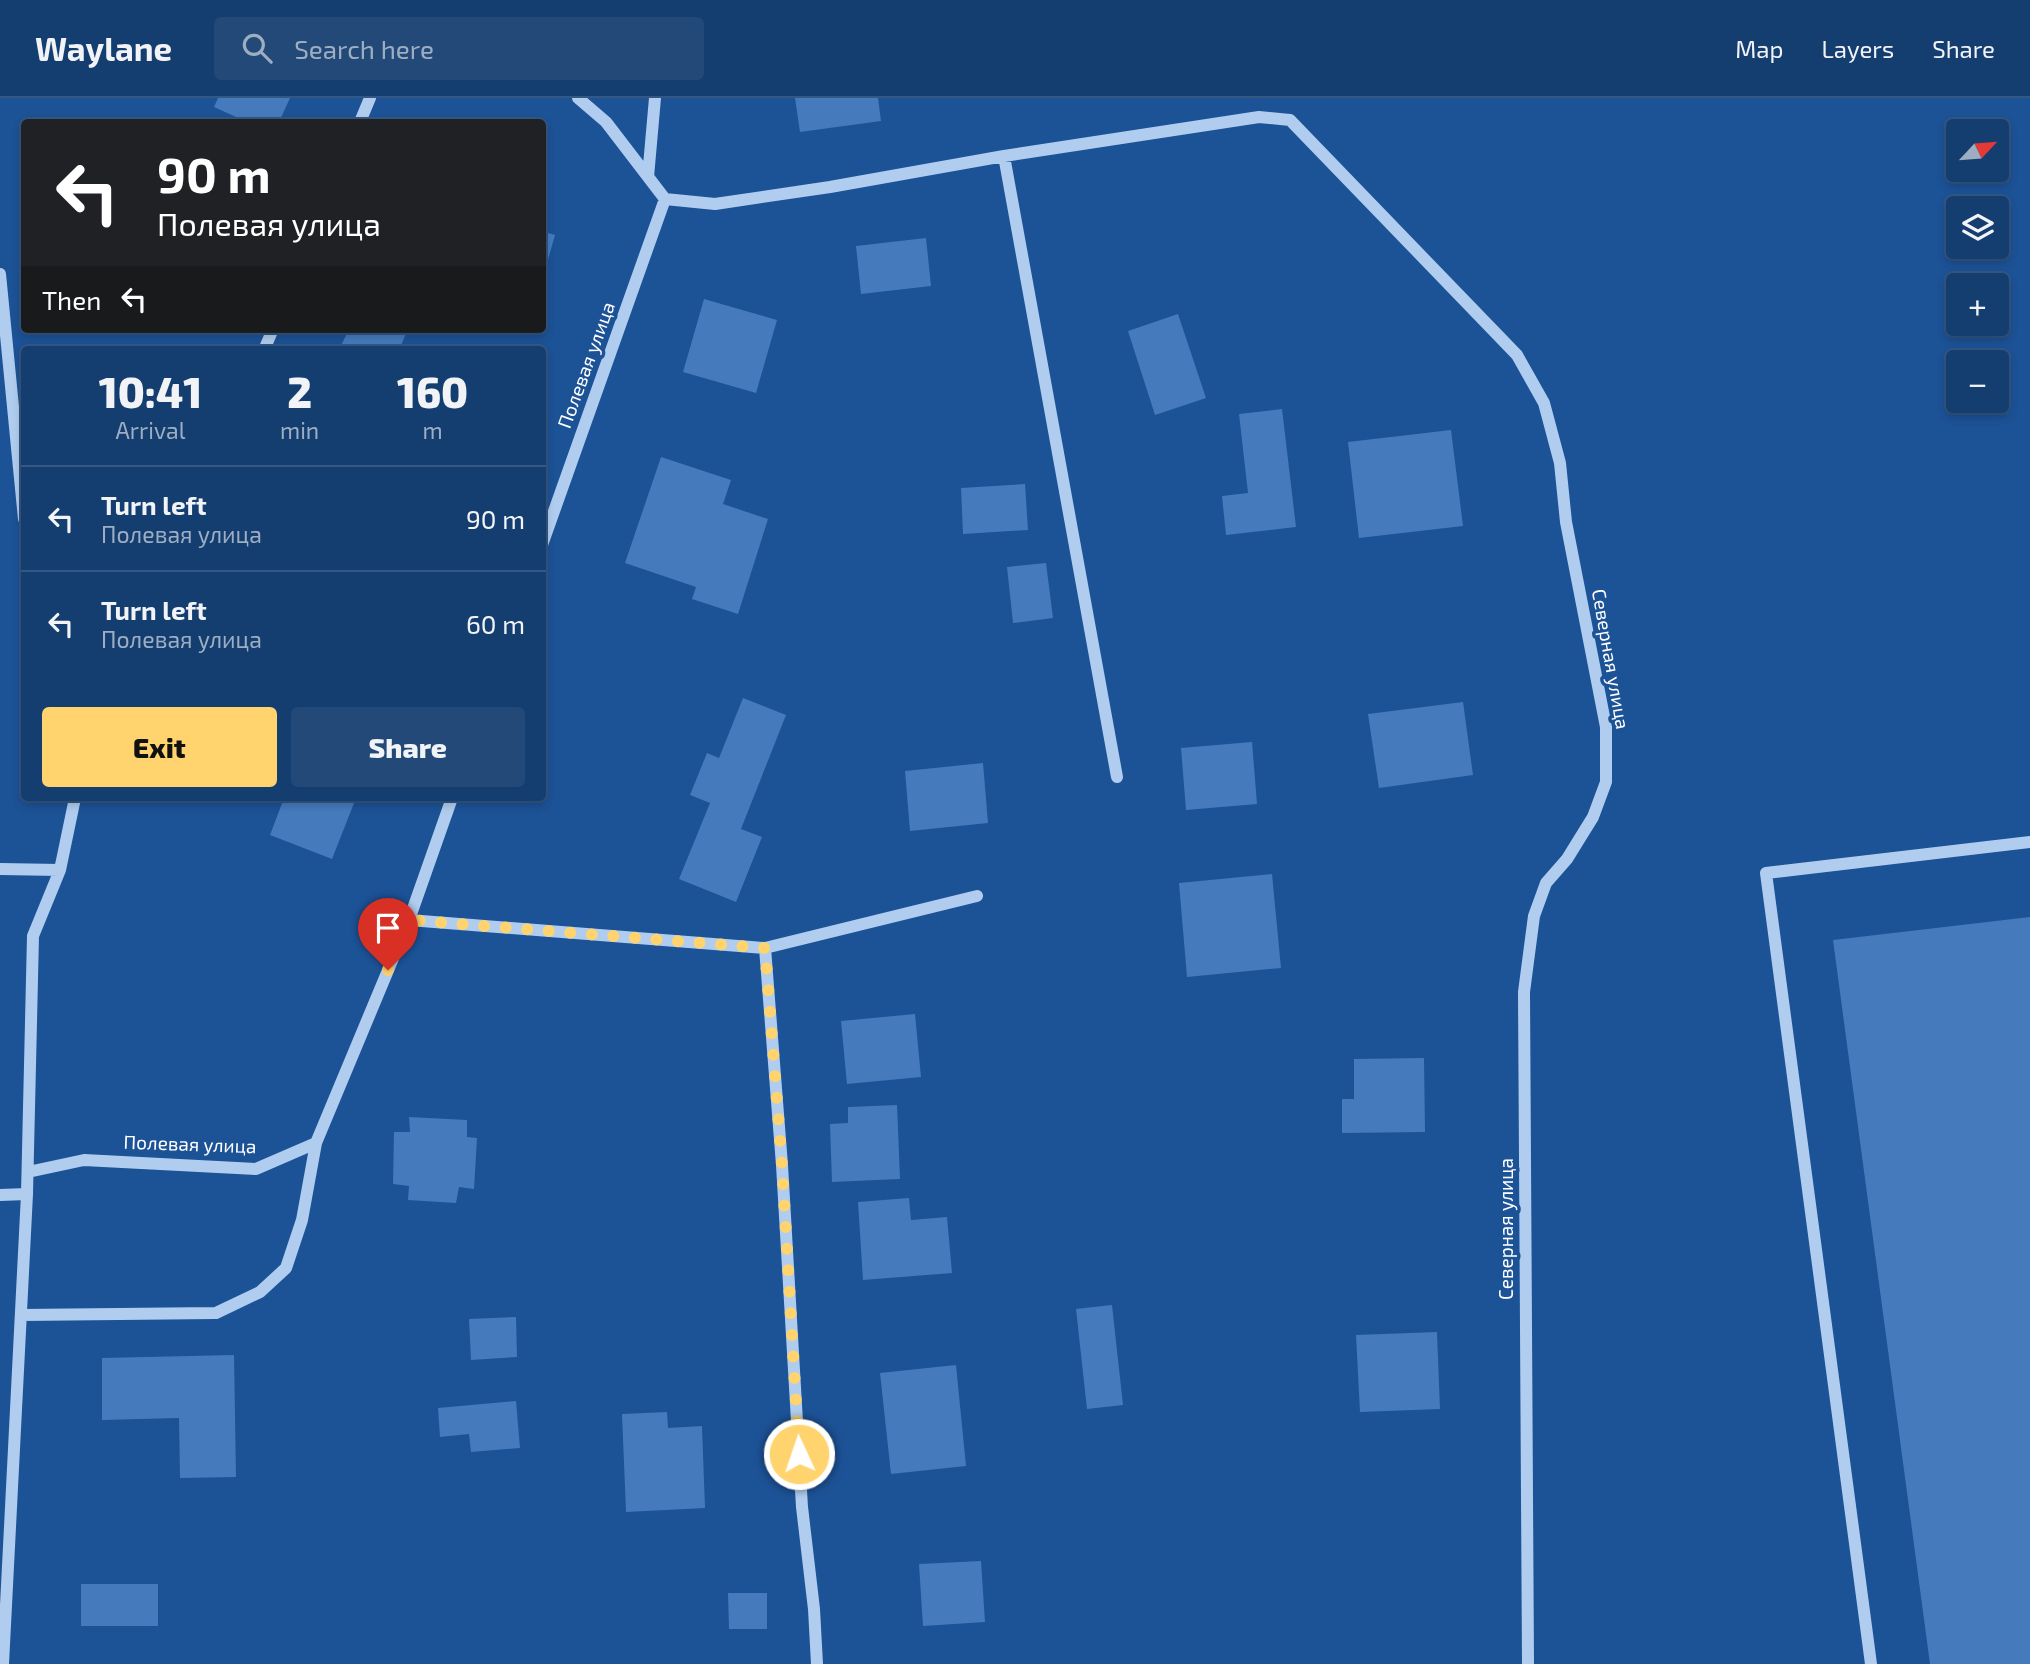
<!DOCTYPE html>
<meta charset="utf-8">
<style>
body{margin:0;font-family:"Exo 2",sans-serif;background:#224978;color:#f1f3f6;height:100vh;display:flex;flex-direction:column;font-size:26px;white-space:nowrap}
*{box-sizing:border-box;margin:0}
p{font-size:23px;color:#9daec3}
.icon{flex:none;width:38px;height:38px;fill:none;stroke:currentColor;stroke-width:2;stroke-linecap:round;stroke-linejoin:round}
.map{position:relative;flex:1;overflow:hidden}
.drawer{position:absolute;left:21px;top:248px;width:525px;height:455px;display:flex;flex-direction:column;background:#153e70;border-radius:7px;box-shadow:0 4px 10px #0003,0 0 0 2px #345783}
.drawer>*{flex:none}
.hud{position:absolute;left:21px;top:21px;width:525px;height:214px;border-radius:7px;box-shadow:0 4px 10px #0003,0 0 0 2px #345783;background:#202124;color:#fff;overflow:hidden}
.needle{width:46px;rotate:64deg}
.buttons{position:absolute;left:1946px;top:21px;display:grid;gap:14px}
.buttons a{display:grid;place-items:center;width:63px;height:63px;border-radius:7px;background:#153e70;box-shadow:0 4px 10px #0003,0 0 0 2px #345783;font-size:35px}
.pin{position:absolute;display:grid;place-items:center;width:60px;height:60px;color:#fff;margin:-72px -30px;border-radius:50% 50% 50% 0;rotate:-45deg;box-shadow:0 0 7px #0007}
.pin .icon{rotate:45deg}
.me{position:absolute;width:77px;margin:-38px;rotate:357deg;stroke-linejoin:round;filter:drop-shadow(0 0 5px #0008)}
.turn{display:flex;align-items:center;gap:24px;height:147px;padding:0 21px;font-size:32px}
.turn .icon{width:91px;height:91px;stroke-width:2.5}
.turn b{display:block;font-size:49px;line-height:60px}
.then{display:flex;align-items:center;height:66px;padding:0 21px;background:#0003;gap:14px;font-size:26px}
.eta{display:flex;justify-content:space-evenly;align-items:center;height:119px;text-align:center}
.eta b{font-size:42px;font-weight:800;line-height:49px}
.primary-button{display:flex;gap:14px;margin-top:auto;padding:14px 21px}
.primary-button a{flex:1;height:80px;border-radius:7px;background:#ffd46f;color:#111;font-size:28px;font-weight:800;line-height:80px;text-align:center}
.primary-button a+a{background:#224978;color:#f1f3f6}
ul{padding:0;list-style:none}
li{display:flex;align-items:center;gap:21px;height:105px;padding:0 21px;border-top:2px solid #345783}
li div{flex:1}
li b{display:block;font-size:26px}
li em{font-style:normal}
header{display:flex;align-items:center;gap:42px;box-sizing:border-box;height:98px;padding:0 35px;background:#153e70;border-bottom:2px solid #345783}
header strong{font-size:33px}
nav{display:flex;gap:38px;margin-inline-start:auto;font-size:24px}
.search{width:490px;height:63px;background:#224978;display:flex;align-items:center;gap:18px;box-sizing:border-box;padding:0 24px;border-radius:7px;color:#9daec3;font-size:26px}
.map>svg:first-child{display:block}
</style>
<header>
<strong>Waylane</strong>
<div class="search"><svg class="icon" aria-label="search" viewBox="0 0 24 24"><circle cx="10" cy="10" r="6"/><path d="M15 15l6 6"/></svg>Search here</div>
<nav><a>Map</a><a>Layers</a><a>Share</a></nav>
</header>
<div class="map">
<svg width="2030" height="1566" viewBox="0 0 2030 1566">
<rect width="100%" height="100%" fill="#1c5296"/>
<path fill="#457bbd" d="M218,0H290L279,24H247L214,9Z
M795,0H878L881,23L800,34Z
M542,133L555,137L543,179H542Z
M926,140L931,188L861,196L856,148Z
M704,201L777,222L756,295L683,274Z
M1178,216L1206,300L1155,317L1128,233Z
M349,231H408L399,252H339Z
M1282,311L1296,429L1226,437L1222,398L1248,395L1239,316Z
M1451,332L1463,428L1359,440L1348,344Z
M661,359L731,382L723,406L768,421L738,516L692,501L696,489L625,465Z
M1025,386L1028,432L963,436L961,390Z
M1046,465L1053,520L1013,525L1007,469Z
M743,600L786,617L741,731L762,739L736,804L679,781L710,705L690,697L707,655L719,660Z
M1463,604L1473,677L1379,690L1368,616Z
M1252,644L1257,706L1186,712L1181,650Z
M983,665L988,725L910,733L905,673Z
M284,700H356L332,761L270,737Z
M1272,776L1281,870L1187,879L1179,785Z
M2030,819V1566H1930L1833,842Z
M915,916L921,979L847,986L841,923Z
M1424,960L1425,1034L1342,1035V1001H1354V961Z
M897,1007L900,1081L832,1084L830,1026L848,1025V1009Z
M409,1019L467,1022V1039L477,1040L474,1091L459,1089L456,1105L408,1102L409,1088L393,1086L394,1034H410Z
M909,1100L911,1122L947,1119L952,1175L863,1182L858,1104Z
M1112,1207L1123,1307L1087,1311L1076,1211Z
M516,1219L517,1259L471,1262L469,1221Z
M1437,1234L1440,1311L1360,1314L1356,1237Z
M234,1257L236,1379L180,1380L179,1320L102,1322V1260Z
M956,1267L966,1368L891,1376L880,1275Z
M516,1303L520,1350L471,1354L469,1336L440,1339L438,1310Z
M667,1314L668,1330L702,1328L705,1410L626,1414L622,1316Z
M981,1463L985,1524L923,1528L919,1466Z
M81,1486H158V1528H81Z
M728,1495H767V1531H729Z"/>
<g fill="none" stroke-linecap="round" stroke-linejoin="round">
<path stroke="#b0cdef" stroke-width="12" d="M578,0L606,24L665,101L715,106L830,89L1004,58L1259,19L1290,22L1517,257L1544,305L1560,365L1566,424L1606,629V684L1593,719L1567,761L1546,785L1534,818L1524,894L1528,1566
M360,24L370,0
M1004,58L1117,679
M648,79L655,0
M0,176L24,421
M264,252L273,231
M542,447L665,101
M0,771L60,772
M409,822L765,850L977,798
M765,850L782,1067L802,1409L814,1511L817,1566
M28,1074L84,1062L256,1071L316,1045L409,822L452,700
M0,1097L27,1096
M21,1217L216,1215L260,1194L286,1170L302,1122L316,1045
M3,1566L27,1096L33,838L60,772L75,700
M1871,1566L1766,775L2030,744"/>
</g>
<g fill="none" stroke-linecap="round" stroke-linejoin="round">
<path stroke="#ffd46f" stroke-width="12" stroke-dasharray="0 21.6" d="M388,872L409,822L765,850L782,1067L799,1356"/>
</g>
<g text-anchor="middle" stroke-width="7" stroke-linejoin="round" paint-order="stroke">
<g font-size="19" fill="#fff" stroke="#1c5296">
<text transform="translate(586 267) rotate(-70)" y="7">Полевая улица</text>
<text transform="translate(1611 561) rotate(80)" y="7">Северная улица</text>
<text transform="translate(190 1046) rotate(2)" y="7">Полевая улица</text>
<text transform="translate(1506 1131) rotate(-90)" y="7">Северная улица</text>
</g>
</g>
</svg>
<div class="buttons">
<a><svg class="needle" viewBox="-14 -14 28 28"><path d="M0-13l5 13h-10z" fill="#e53935"/><path d="M0 13l5-13h-10z" fill="#9daec3"/></svg></a>
<a><svg class="icon" aria-label="layers" viewBox="0 0 24 24"><path d="M12 4l9 5-9 5-9-5zM3 14l9 5 9-5"/></svg></a>
<a>+</a>
<a>−</a>
</div>
<div class="pin" style="left:388px;top:872px;background:#d93025"><svg class="icon" aria-label="arrive" viewBox="0 0 24 24"><path d="M6 21V4h12l-3 4 3 4H6"/></svg></div>
<svg class="me" style="left:799px;top:1356px" viewBox="-20 -20 40 40"><circle r="17" fill="#ffd46f" stroke="#fff" stroke-width="3"/><path d="M0-11L8 9 0 5-8 9z" fill="#fff"/></svg>
<div class="hud">
<div class="turn"><svg class="icon" aria-label="left" viewBox="0 0 24 24"><path d="M17 20v-9H6M10 6l-5 5 5 5"/></svg><div><b>90 m</b>Полевая улица</div></div>
<div class="then">Then<svg class="icon" aria-label="left" viewBox="0 0 24 24"><path d="M17 20v-9H6M10 6l-5 5 5 5"/></svg></div>
</div>
<section class="drawer">
<div class="eta">
<div><b>10:41</b><p>Arrival</p></div>
<div><b>2</b><p>min</p></div>
<div><b>160</b><p>m</p></div>
</div>
<ul>
<li><svg class="icon" aria-label="left" viewBox="0 0 24 24"><path d="M17 20v-9H6M10 6l-5 5 5 5"/></svg><div><b>Turn left</b><p>Полевая улица</p></div><em>90 m</em></li>
<li><svg class="icon" aria-label="left" viewBox="0 0 24 24"><path d="M17 20v-9H6M10 6l-5 5 5 5"/></svg><div><b>Turn left</b><p>Полевая улица</p></div><em>60 m</em></li>
</ul>
<div class="primary-button"><a>Exit</a><a>Share</a></div>
</section>
</div>
